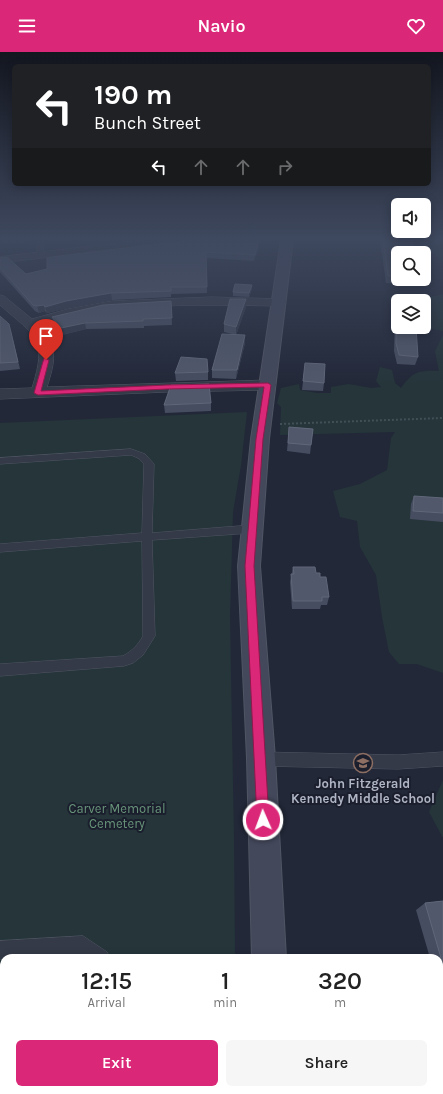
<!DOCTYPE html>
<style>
body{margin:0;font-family:Karla,sans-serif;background:#f6f6f6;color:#222;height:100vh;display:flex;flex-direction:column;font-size:15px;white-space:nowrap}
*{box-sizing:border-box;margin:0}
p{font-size:13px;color:#767676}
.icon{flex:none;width:22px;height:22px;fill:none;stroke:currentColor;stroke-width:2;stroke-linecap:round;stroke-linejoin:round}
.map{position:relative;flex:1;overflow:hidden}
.drawer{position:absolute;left:0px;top:902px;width:443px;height:140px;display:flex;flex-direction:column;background:#fff;border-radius:12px 12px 0 0;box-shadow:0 2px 10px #0003}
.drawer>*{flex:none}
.guide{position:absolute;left:12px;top:12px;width:419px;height:122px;border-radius:6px;box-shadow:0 2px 10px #0003;background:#202124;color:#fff;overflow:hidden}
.buttons{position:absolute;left:391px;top:146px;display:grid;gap:8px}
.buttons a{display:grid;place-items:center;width:40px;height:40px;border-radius:6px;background:#fff;box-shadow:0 2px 10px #0003;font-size:20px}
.pin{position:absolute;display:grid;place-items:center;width:34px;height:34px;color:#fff;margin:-41px -17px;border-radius:50% 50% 50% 0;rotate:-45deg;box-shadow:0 0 4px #0007}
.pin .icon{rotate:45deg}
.me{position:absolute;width:44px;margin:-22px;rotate:358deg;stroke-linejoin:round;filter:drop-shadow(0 0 3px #0008)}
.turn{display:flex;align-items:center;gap:14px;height:84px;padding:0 16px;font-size:18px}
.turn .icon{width:52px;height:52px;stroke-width:2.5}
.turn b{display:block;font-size:28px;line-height:34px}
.lanes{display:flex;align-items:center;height:38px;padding:0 16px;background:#0003;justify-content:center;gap:20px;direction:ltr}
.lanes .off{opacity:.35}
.eta{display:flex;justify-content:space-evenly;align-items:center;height:68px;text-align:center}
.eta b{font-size:24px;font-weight:600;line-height:28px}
.action{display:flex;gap:8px;margin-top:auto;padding:8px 16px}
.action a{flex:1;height:46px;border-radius:6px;background:#db2777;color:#fff;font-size:16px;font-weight:600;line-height:46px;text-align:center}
.action a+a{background:#f6f6f6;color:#222}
header{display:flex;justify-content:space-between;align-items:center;height:52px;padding:0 16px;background:#db2777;color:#fff;font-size:18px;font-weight:600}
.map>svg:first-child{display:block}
</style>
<header><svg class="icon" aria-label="menu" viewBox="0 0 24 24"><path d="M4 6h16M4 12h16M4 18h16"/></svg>Navio<svg class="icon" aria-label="heart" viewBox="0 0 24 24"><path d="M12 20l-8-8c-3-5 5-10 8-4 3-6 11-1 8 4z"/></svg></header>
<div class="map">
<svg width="443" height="1042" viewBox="0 0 443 1042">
<rect width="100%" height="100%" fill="#222838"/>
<path fill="#25353a" d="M425,188H443V210L426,196Z
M443,242V279L422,275H424V249H422V247Z
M443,283V621L417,612H399L389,600L382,565L376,523L360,495L357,469L340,465L333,439L360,432L387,418L391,386L395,380L280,383L281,355L277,351L281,336L299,332L300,338L317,341H331V335L349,332L371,336L381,335L376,329L380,315L392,318L395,331L401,336C414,318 419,319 439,319L435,299Z
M247,360L241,413L233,460L230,565L234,787L235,906H4V1038H235V1042H0V371Z
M443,728V786L429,760Z"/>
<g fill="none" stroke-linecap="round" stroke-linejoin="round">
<defs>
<path id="lane" d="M0,188H26L23,190H0Z
M38,188H44L43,202L40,204L37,202Z
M131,397L145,402L154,412L152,481L251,473L255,474L256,477L255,480L251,481L152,488L155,584L143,603L133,611L124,614L0,624V612L123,604C132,599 138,593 143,584L142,489L0,500V492L142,481L144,412L138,406L131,403L0,412V406Z
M261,700L398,703L443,700V714L398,717L261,714L256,712L254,707L256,702Z
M83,884L107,900L110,906H86L81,902L0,907V889Z
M93,1038H113L112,1042H92Z"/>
<path id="street" d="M144,188H172L167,191L0,211V205Z
M0,243L4,244L32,267L68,257L112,249L211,245L284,247L286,250L284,253L280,254C225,253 168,252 113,257C88,259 63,267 39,274C59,296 55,309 47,335L268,328L273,330L276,333L273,336L268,338L167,340L0,347V337L32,336C48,286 36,285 0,253Z"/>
<path id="secondary" d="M281,188H293L269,387L260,514L275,706L286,906H252L247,706L238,514L251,387Z
M254,1038H294V1042H254Z"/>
</defs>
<use href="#lane" stroke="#505563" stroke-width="1"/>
<use href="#street" stroke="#505563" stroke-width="1"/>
<use href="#secondary" stroke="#505563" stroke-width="2"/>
<path stroke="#415056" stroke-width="2" stroke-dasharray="2 2" stroke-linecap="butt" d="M280,372L443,366"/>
<use href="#lane" fill="#353a48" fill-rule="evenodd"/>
<use href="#street" fill="#353a48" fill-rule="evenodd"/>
<use href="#secondary" fill="#43485b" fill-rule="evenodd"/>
</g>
<path fill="#464d60" d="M188,188H261L254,209L206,206L207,241L171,242V245L112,248L68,256L47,261L45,259L39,261L35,259L0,220V206L26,222Z
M380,188H412L398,201V227H419L418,233L386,231Z
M252,237L249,245L233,244V240Z
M171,249L172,273L144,274V276L86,277L62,283L54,271L52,265Z
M246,255L236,283H245V291L236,327L212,326V318L232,282L224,280V272Z
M397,258L418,305L415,313L397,312L394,299L395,266Z
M0,264L11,279L20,317L0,319Z
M305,311L324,331L323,339L302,338Z
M208,320V328L176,329L175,321Z
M211,351V359L165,361L164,353Z
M289,375L313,377L310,402L287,399Z
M414,444L443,446V470L410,467L411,452Z
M293,515L316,521L320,525L329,545L327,553H321L320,557H292L290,530Z
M443,849L439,1042L428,1039V1038H439V906H430L416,858L425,851Z"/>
<path fill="#33394b" d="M259,188H261L254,209L255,203Z
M252,233V237L249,245V241Z
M111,241L112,248L68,256L47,261L45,255L66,249Z
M246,247V255L236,283V275Z
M44,253L45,259L39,261L37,254Z
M85,271L86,277L62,283L61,276Z
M245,283V291L236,327L237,318Z"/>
<path fill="#51586b" stroke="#606779" d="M189,188H259L255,203L206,200L207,235H171V239L111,241L66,249L45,255L44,253L37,254L33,253L0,216V206L7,205L26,222L47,217V206L51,205L190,188Z
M383,188H412L415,201H398V224H388Z
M235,232L252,233L249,241L233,240Z
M230,247H246L236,275L224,272Z
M171,249L172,266L143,267V269L85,271L61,276L52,265L103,253Z
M397,258H398V275H416L418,305L399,303L396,291Z
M0,264L9,272L18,310L0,311Z
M222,282L245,283L237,318H212Z
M181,305L207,307L208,320L175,321Z
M305,311L325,312L324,331L303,329Z
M209,332L211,351L164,353L171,333Z
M289,375L313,377L311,393L288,391Z
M414,444L443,446V461L413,459Z
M293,515H315L316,521H320V525H326L329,545H322V549H293L291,522H294Z
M443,849V1041L439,1042L438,1038H439V906H441L425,851Z"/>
<linearGradient id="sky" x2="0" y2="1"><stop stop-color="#13161f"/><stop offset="0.56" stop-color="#3e485e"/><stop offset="1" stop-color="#3e485e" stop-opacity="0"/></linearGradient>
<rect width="443" height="333" fill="url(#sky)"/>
<path fill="#db2777" stroke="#8e194d" d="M44,306L49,308L41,339L167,333L268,331L271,333L263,387L254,514L269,768L268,772L263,774L259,772L257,768L245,514L256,387L264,335L167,337L38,343L34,341Z"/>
<defs>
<symbol id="school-ring" viewBox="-11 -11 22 22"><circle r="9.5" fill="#1b1f2d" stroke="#8d6e63" stroke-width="1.5"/><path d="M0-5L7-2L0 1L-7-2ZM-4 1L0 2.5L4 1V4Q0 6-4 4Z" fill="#8d6e63"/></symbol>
</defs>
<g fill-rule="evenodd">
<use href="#school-ring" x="352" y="700" width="22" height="22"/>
</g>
<g text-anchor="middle" stroke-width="4" stroke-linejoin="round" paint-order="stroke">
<g font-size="13" font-weight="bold" fill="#b0b5c5" stroke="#1b1f2d">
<text x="363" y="736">John Fitzgerald<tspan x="363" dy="15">Kennedy Middle School</tspan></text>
</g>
<g font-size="13" fill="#68947a" stroke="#1b1f2d">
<text x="117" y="761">Carver Memorial<tspan x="117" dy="15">Cemetery</tspan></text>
</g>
</g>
</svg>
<div class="buttons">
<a><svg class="icon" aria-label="sound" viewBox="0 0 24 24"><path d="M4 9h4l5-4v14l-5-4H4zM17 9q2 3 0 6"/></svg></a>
<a><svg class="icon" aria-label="search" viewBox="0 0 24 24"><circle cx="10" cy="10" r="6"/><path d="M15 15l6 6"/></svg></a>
<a><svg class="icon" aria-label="layers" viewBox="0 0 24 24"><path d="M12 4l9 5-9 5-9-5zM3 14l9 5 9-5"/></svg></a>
</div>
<div class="pin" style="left:46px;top:308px;background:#d93025"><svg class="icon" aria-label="arrive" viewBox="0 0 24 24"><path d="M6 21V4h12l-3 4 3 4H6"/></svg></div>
<svg class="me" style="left:263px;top:768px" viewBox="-20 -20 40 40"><circle r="17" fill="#db2777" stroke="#fff" stroke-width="3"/><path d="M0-11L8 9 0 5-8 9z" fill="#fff"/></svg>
<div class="guide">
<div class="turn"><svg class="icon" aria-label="left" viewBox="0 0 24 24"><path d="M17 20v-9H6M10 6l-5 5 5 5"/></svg><div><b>190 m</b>Bunch Street</div></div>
<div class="lanes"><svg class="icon" aria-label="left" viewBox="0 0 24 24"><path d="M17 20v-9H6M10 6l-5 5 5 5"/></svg><svg class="icon off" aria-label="ahead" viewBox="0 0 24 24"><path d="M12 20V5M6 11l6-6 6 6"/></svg><svg class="icon off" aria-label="ahead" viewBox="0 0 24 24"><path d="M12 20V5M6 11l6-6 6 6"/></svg><svg class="icon off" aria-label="right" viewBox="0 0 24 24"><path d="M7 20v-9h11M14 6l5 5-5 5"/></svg></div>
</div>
<section class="drawer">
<div class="eta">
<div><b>12:15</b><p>Arrival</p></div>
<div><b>1</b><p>min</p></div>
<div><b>320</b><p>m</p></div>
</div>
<div class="action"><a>Exit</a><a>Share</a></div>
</section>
</div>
